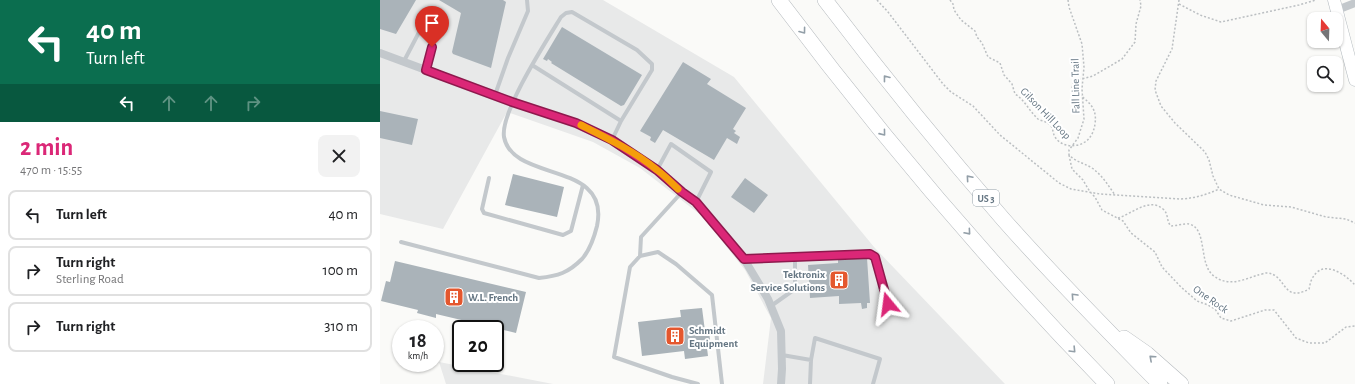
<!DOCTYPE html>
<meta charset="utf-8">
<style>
body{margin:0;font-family:"Alegreya Sans",sans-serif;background:#f2f2f2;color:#202124;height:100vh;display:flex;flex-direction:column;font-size:15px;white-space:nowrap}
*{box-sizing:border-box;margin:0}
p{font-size:13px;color:#757577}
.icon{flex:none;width:22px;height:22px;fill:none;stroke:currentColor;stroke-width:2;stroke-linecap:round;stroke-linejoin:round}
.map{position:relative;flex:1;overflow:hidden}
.side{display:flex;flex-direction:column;background:#fff;width:380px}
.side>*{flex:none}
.guide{background:#0b6e4f;color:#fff;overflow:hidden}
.needle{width:26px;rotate:341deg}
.tools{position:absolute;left:927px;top:12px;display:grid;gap:8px}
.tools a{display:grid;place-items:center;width:36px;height:36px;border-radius:8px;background:#fff;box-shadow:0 1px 3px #0004;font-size:20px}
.speed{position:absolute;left:12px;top:320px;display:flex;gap:8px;font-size:20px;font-weight:700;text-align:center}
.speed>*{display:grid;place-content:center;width:52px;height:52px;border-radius:50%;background:#fff;box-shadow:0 1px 3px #0004;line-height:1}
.speed small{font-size:10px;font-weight:400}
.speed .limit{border:2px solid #111;border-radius:6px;background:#fff;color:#111}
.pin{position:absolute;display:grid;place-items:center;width:34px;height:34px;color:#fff;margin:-41px -17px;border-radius:50% 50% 50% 0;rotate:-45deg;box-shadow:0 0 4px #0007}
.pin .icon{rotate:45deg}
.me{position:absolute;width:44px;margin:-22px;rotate:344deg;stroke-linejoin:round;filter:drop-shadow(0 0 3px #0008)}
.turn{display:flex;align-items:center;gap:14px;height:84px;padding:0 20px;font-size:18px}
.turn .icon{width:52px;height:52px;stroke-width:2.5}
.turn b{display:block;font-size:28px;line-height:34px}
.lanes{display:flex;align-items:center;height:38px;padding:0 20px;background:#0003;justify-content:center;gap:20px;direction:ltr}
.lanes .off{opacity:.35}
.round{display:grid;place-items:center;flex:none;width:42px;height:42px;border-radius:8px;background:#f2f2f2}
.headline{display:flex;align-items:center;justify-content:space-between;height:68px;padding:0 20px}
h1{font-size:24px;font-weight:700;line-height:30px;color:#db2777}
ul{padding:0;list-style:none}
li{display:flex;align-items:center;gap:12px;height:50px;margin:0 8px 6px;padding:0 12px;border:2px solid #e0e0e0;border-radius:8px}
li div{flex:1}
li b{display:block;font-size:15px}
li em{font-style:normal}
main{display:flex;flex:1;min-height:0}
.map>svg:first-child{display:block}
</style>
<main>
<section class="side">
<div class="guide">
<div class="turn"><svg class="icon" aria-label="left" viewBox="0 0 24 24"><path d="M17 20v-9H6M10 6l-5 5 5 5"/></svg><div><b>40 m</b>Turn left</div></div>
<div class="lanes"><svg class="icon" aria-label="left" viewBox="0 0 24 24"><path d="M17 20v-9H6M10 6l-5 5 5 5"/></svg><svg class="icon off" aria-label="ahead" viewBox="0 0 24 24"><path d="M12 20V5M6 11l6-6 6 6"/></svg><svg class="icon off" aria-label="ahead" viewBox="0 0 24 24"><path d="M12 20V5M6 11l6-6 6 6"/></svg><svg class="icon off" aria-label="right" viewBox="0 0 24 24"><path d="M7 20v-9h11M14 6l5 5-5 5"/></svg></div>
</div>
<div class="headline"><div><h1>2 min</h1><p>470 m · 15:55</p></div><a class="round"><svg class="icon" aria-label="close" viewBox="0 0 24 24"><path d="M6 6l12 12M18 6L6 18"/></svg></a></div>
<ul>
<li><svg class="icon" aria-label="left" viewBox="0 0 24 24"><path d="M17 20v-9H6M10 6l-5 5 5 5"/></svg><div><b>Turn left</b></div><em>40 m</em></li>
<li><svg class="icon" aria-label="right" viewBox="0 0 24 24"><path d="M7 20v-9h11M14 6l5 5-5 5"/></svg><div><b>Turn right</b><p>Sterling Road</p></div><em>100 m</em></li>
<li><svg class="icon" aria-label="right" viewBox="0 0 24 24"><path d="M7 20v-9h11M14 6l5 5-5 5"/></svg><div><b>Turn right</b></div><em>310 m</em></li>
</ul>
</section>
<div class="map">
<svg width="975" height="384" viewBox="0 0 975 384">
<rect width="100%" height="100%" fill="#fafaf8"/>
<path fill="#e8e9e9" d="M0,0H223L354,77L494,247L625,384H383L391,318L365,270L322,216L260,168L213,142L127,112L63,229L0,214Z
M59,362L173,384H66Z"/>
<path fill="#aab3b9" d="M0,0H36L16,34L0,29Z
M59,0H123L126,2L111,68L73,54L72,52L81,13Z
M182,27L262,75L244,105L241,106L171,63L172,62L168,59L167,61L163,59Z
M303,62L331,79L327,84L366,108L353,129L356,131L354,133L360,137L357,144L347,138L334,160L283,130L275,143L270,140L271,137L260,131Z
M0,111L38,119L32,145L0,138Z
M133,174L184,187L177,217L125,205Z
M365,178L388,195L374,213L351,197Z
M487,258L490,303H487V308L482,309L481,303L459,304V296L430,298L428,265L458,263V260Z
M15,261L146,292L136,333L56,314V318L37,313L38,310L1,301L6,281L10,282Z
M322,308L325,331H329L330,340H326L328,356L305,359L304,351L262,356L258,322L301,317L300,310Z"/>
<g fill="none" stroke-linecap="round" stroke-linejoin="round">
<defs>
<path id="secondary" d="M954,0L975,80"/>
<path id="highway" d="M399,0C500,135 609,263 727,384
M445,0C502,75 561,148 623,219C673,276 727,330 780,384
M744,338L767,354L801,384"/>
</defs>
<use href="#secondary" stroke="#b3babf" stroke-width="13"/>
<use href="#highway" stroke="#b4b9bd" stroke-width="16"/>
<path stroke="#bbbfc2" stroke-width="1.5" stroke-dasharray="2 2" stroke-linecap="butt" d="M497,0L508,12L563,84L571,92L593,106L620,135L679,183L691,189L720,194L801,199C815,198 826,195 839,189
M570,0L573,4L574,10L581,20L595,31L597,37L602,43L608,57L620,63L624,75L632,84L635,94C645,100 649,111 658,119C661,121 665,121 669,124C674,128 672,132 675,137C681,147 696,148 705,142C711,138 714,131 715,124C718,104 704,100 692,88L694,81L713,76L742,59L755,42L756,24L761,6L760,0
M688,0L689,7L702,44L704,67L702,89L704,119L698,138L689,150V155C696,162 704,163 712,168C722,175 728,185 735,195
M799,0L792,49L776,81L775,90L781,106L795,123L825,152L829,160L833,176L839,189L849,195L884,205L911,207L946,217L966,219L975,223
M799,4L820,15L841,22L919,5L936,0
M689,155L692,169L703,180L710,192L715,197L722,210L743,221L751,233L775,252L782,267L801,287L817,301L828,305L835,309L841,318L851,321L885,310H894L916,338L929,343H945L966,327L975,326
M738,218C752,214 769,197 783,209C789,214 786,221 791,226C796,226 805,223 809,224C828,228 818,265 834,276C848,287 863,280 878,275C880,275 884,273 886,273C907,273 901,304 929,289C930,286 930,282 932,279C942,258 965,274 975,285"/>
<path stroke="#c3c8cc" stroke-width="4" d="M24,61L47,17L51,16L56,18L58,23L46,70
M152,65L241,121
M115,95L128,58L148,11L147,0
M277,170L291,144L331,172L316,202
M109,178L102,209L104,213L183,235L191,231L203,185
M21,242L159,278C178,276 188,273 202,259C210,250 214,238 217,226C231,160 133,183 124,137C120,112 167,40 181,17L186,13L192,12L257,50L272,64V70L241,121L232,140
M260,256L261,237L302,192
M415,257L490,254L495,257L508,304
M365,259L415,257V289L391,306
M402,355L431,360L435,338L500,359L493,384
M318,384L292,377L234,357L250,267L260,256L278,252L296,264L332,295L342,384
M430,384L431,360"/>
<path stroke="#c3c8cc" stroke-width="8" d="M957,10L975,3
M0,53L132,102L196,123L232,140L258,157L277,170L302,192L316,202L364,259L388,299L401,331L402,369L401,384"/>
<use href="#secondary" stroke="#fff" stroke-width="12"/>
<use href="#highway" stroke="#fff" stroke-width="15"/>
</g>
<defs><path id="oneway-chevron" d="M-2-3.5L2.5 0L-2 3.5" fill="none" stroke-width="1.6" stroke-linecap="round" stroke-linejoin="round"/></defs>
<g stroke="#939fa8">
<use href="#oneway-chevron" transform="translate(423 31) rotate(53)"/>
<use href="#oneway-chevron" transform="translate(506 78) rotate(-128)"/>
<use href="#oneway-chevron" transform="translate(503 133) rotate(51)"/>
<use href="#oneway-chevron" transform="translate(589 178) rotate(-131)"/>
<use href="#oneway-chevron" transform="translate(588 232) rotate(49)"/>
<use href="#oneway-chevron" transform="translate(694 296) rotate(-133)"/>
<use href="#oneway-chevron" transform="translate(693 350) rotate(46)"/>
<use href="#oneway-chevron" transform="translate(772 358) rotate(-138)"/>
</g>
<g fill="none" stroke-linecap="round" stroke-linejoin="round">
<defs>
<path id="route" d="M52,47L46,70L132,102L196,123L232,140L277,170L302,192L316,202L364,259L490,254L495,257L508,304"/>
</defs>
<use href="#route" stroke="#8e194d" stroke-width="10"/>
<use href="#route" stroke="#db2777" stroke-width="7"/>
<path stroke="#f59e0b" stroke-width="7" d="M201,125C227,138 254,151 277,170C284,175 291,182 298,189"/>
</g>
<defs>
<symbol id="building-square" viewBox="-11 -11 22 22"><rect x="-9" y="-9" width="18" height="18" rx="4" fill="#e4572e" stroke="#fff"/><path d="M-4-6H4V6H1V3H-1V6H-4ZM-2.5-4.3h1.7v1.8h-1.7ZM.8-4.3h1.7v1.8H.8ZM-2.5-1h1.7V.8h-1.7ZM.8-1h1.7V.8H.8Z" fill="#fff"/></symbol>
</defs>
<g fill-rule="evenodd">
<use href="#building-square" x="448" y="269" width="22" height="22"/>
<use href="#building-square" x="63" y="286" width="22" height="22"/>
<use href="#building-square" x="284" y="325" width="22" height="22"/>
</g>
<g text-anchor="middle" stroke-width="4" stroke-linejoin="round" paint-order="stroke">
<rect fill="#fff" stroke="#939fa8" stroke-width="1" x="593" y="190" width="26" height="16" rx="3"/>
<g font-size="10" font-weight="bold" fill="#657683">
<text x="606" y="202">US 3</text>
</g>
<g font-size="11" fill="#657683" stroke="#fff">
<text transform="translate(695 86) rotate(-91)" y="4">Fall Line Trail</text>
<text transform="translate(666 113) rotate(46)" y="4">Gilson Hill Loop</text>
<text transform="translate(831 299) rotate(35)" y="4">One Rock</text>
</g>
<g font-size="11" font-weight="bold" fill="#657683" stroke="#fff" text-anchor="start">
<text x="445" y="278" text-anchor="end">Tektronix<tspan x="445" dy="13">Service Solutions</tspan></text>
<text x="88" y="301">W.L. French</text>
<text x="309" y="334">Schmidt<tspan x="309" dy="13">Equipment</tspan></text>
</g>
</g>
</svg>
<div class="tools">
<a><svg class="needle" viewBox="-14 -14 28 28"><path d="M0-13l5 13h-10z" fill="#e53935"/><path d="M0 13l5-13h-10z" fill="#757577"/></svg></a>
<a><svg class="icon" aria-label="search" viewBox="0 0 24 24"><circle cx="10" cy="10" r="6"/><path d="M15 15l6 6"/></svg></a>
</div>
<div class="speed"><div>18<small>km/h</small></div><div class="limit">20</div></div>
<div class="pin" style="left:52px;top:47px;background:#d93025"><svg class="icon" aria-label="arrive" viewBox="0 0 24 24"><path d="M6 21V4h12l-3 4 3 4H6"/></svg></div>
<svg class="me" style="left:508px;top:304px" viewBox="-20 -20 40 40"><path d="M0-17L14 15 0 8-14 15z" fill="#db2777" stroke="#fff" stroke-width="4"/></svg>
</div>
</main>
